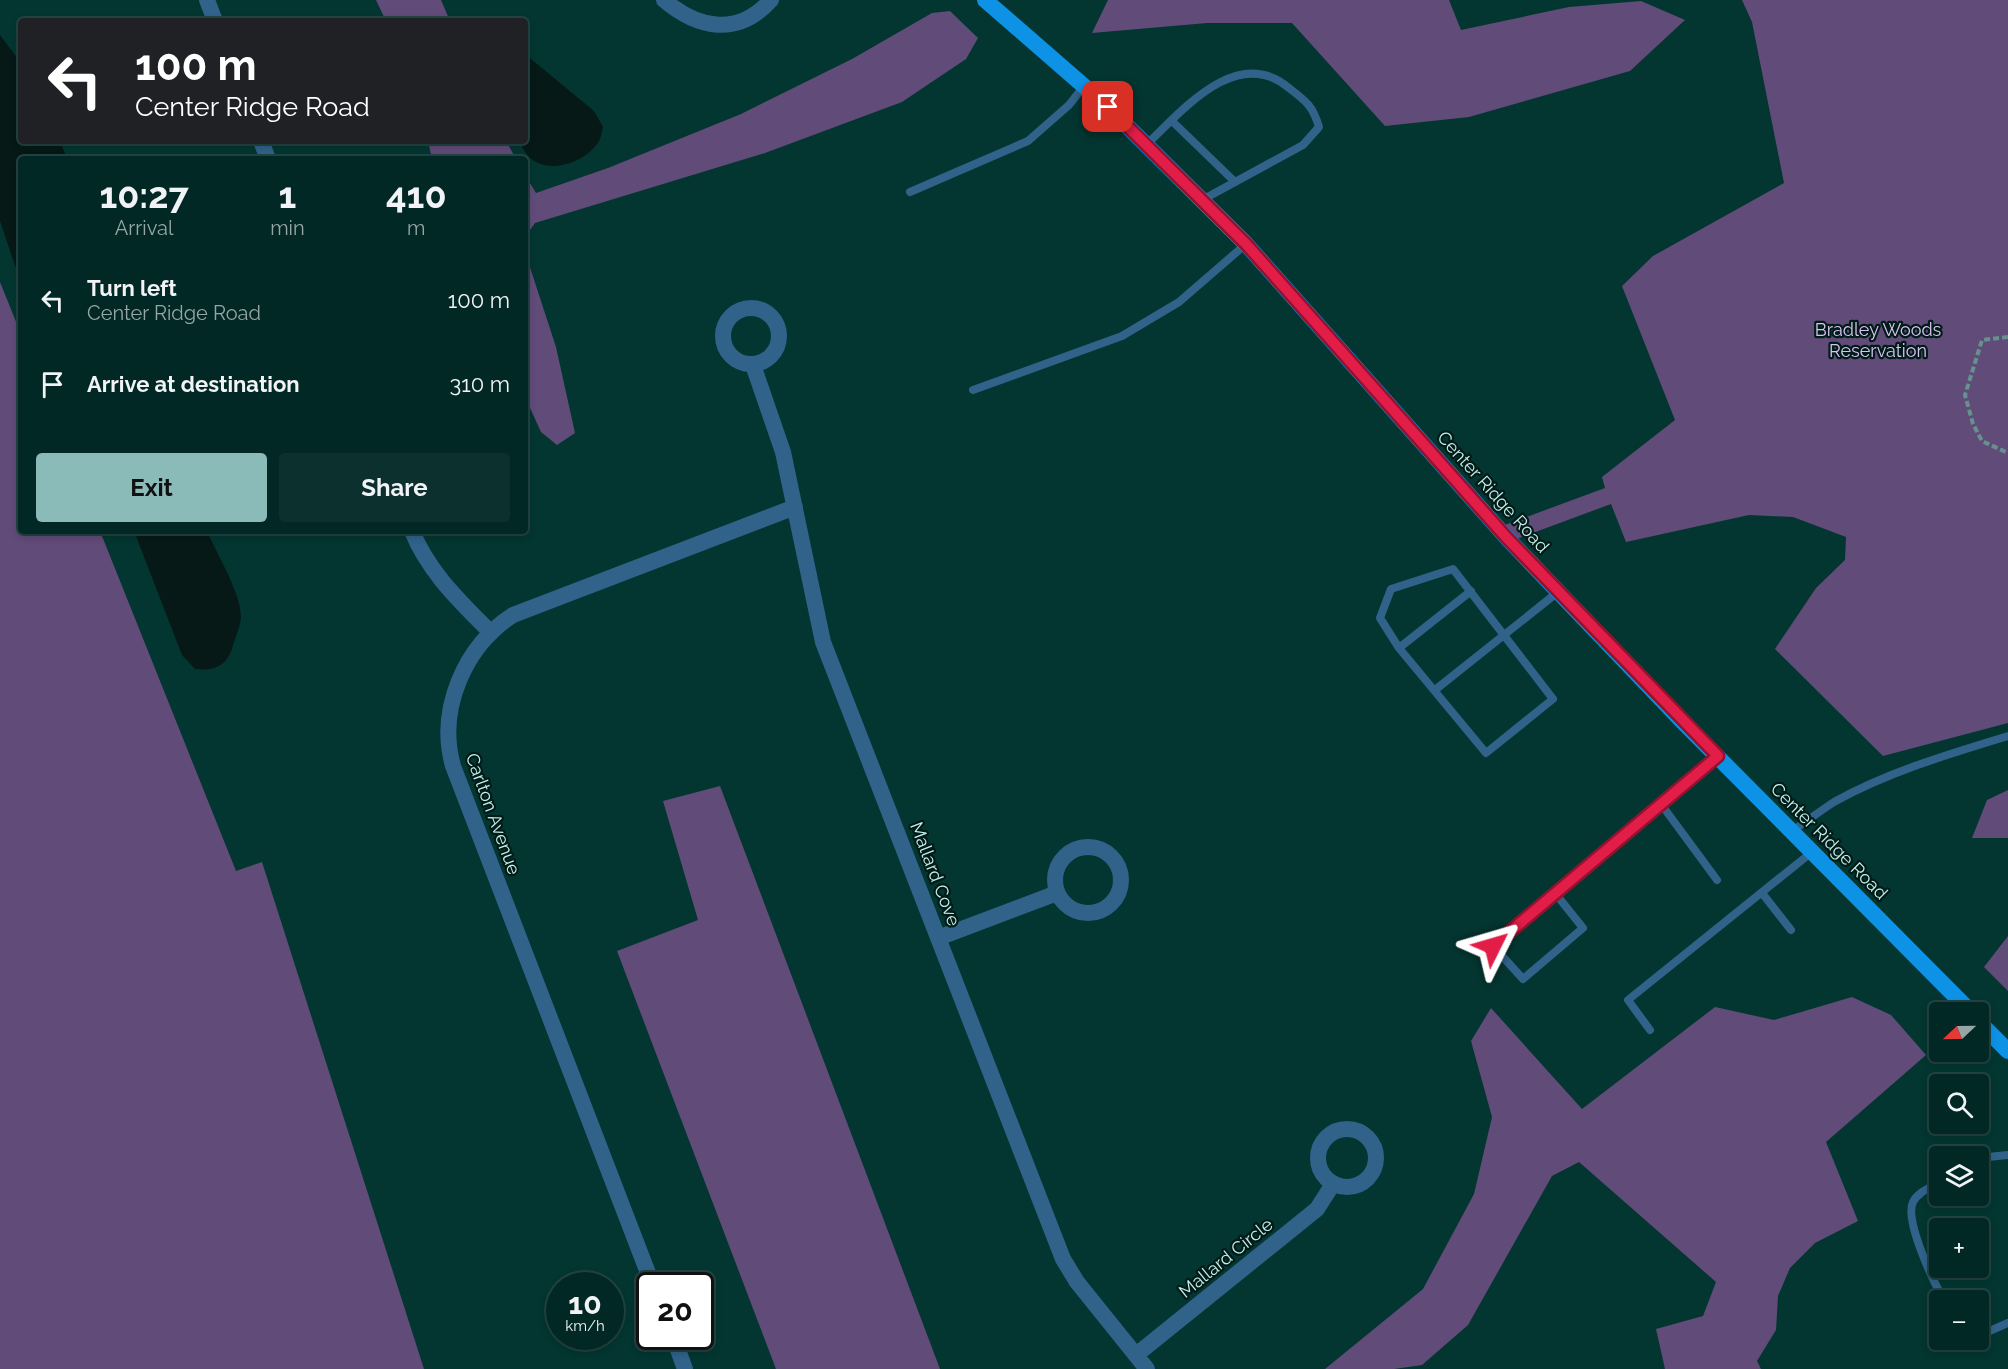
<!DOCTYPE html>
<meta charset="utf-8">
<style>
body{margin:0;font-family:Raleway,sans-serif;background:#0c302d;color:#f1f3f6;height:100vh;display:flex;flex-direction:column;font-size:22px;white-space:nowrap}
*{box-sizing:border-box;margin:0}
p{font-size:20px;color:#96a6a7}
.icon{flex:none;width:33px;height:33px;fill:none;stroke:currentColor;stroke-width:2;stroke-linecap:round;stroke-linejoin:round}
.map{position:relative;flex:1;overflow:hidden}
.details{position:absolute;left:18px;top:156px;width:510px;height:378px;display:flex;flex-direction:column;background:#022825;border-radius:6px;box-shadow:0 3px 9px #0003,0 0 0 2px #234442}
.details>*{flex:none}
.hud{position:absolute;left:18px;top:18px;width:510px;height:126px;border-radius:6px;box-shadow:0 3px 9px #0003,0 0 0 2px #234442;background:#202124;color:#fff;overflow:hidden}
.needle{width:39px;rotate:248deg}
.tools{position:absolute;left:1929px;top:1002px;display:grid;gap:12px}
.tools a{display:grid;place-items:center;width:60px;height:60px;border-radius:6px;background:#022825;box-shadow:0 3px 9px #0003,0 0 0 2px #234442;font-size:30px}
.speed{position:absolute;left:546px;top:1272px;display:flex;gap:12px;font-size:30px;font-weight:700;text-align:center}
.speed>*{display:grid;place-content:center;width:78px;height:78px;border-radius:50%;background:#022825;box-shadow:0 3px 9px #0003,0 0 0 2px #234442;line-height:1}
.speed small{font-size:15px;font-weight:400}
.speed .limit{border:3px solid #111;border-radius:9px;background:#fff;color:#111}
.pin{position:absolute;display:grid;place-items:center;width:51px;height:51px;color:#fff;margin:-26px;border-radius:12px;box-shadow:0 3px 9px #0006}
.me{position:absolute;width:66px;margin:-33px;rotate:50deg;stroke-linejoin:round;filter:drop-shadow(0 0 4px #0008)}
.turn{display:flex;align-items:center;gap:21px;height:126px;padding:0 18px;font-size:27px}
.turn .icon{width:78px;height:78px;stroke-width:2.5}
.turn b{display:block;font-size:42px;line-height:51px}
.eta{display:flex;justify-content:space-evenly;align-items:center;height:102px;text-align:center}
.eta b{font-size:36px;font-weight:700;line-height:42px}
.button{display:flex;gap:12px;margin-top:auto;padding:12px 18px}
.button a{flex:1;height:69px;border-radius:6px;background:#8bbbb9;color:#111;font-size:24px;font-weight:700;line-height:69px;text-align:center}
.button a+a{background:#0c302d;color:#f1f3f6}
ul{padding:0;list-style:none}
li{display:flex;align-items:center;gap:18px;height:84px;padding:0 18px}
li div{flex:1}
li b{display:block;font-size:22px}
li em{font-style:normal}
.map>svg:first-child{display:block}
</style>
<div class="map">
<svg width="2008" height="1369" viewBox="0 0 2008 1369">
<rect width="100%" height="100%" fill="#033631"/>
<path fill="#614b79" d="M376,0H441L450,21H386Z
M1108,0H1449L1461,30L1569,7L1641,1L1685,20L1630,71L1469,117L1385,126L1292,23H1207L1092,33Z
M1742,0H2008V723L1883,756L1775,649L1816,588L1845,560L1846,537L1793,517L1749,515L1626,542L1611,504L1514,540L1502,526L1605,488L1602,477L1675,420L1622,286L1653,256L1784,183L1752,22Z
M950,11L978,38L966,59L902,102L765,153L535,223L525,237V175L536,193L608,168L741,114L852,59L932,13Z
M428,141H506L516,159H432Z
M525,252L556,347L575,433L557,445L541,432L525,397Z
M0,282L21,334V531H100L236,871L262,862L424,1369H0Z
M720,786L940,1369H776L617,951L698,920L663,801Z
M2008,790V838H1972L1987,800Z
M2008,936V991L1984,967Z
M1852,997L1891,1015L1926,1055L1826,1142L1858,1221L1815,1243L1790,1268L1778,1296L1776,1330L1757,1361L1761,1369H1665L1656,1329L1703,1316L1716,1282L1579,1162L1552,1176L1468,1325L1422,1365L1394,1369H1325L1423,1289L1474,1194L1492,1117L1471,1041L1491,1008L1582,1109L1715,1007L1774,1020Z"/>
<path fill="#061917" d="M0,35L21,63V141H60L67,159H21V283L0,221Z
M525,54L594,111L603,127C602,131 601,137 599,141C587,162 549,176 529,157C525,153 522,146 519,141H525Z
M134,531H207C217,555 241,592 241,618C240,628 234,640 232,649C226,667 212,671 195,669L182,655Z"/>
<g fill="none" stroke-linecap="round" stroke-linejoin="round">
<path stroke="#65928d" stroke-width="4" stroke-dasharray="6 3" stroke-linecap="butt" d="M2008,337L1982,340L1965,395L1973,424L1982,441L2008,453"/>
<path stroke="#30628a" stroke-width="8" d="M1172,121L1235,182
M1146,145C1182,111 1237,44 1289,88C1306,101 1313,106 1319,127L1303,145L1202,200
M910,192L1028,141L1069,105L1084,86
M973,390L1122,336L1179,302L1246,244
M1453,569L1553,699L1486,753L1399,648L1380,618L1391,589Z
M1399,648L1471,591
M1435,690L1558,592
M1661,804L1717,880
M1792,831C1806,822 1820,811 1834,802C1888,772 1949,754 2008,736
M1555,893L1583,928L1523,979L1493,946L1718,756
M1762,893L1791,930
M1650,1030L1628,1000L1812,852
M1978,1162L1988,1157L2008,1155
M1940,1182C1930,1188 1918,1192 1913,1202C1904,1220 1934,1283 1944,1300
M1978,1333H1985L2008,1323"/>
<path stroke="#30628a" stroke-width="16" d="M207,0L215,21
M664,0C698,29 738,37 771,0
M261,141L268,159
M723 336a28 28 0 1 1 56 0a28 28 0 1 1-56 0Z
M753,365L783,452L823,642L1063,1259L1077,1282L1147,1369
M412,531C429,573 460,601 491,633
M1055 880a33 33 0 1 1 66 0a33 33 0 1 1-66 0Z
M938,938L1057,893
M1318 1158a29 29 0 1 1 58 0a29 29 0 1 1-58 0Z
M653,1286L453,766C437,709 465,646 513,615L795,507
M673,1336L685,1369
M1136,1355L1317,1209L1333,1184"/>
<path stroke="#0d92e6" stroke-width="16" d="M985,0L1108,107L1246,244L1506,537L1681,720L1971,1012
M1978,1021L2008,1051"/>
</g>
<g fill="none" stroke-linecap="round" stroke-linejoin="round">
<defs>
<path id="route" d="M1108,107L1246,244L1506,537L1718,756L1493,946"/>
</defs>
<use href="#route" stroke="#92132f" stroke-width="15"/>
<use href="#route" stroke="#e11d48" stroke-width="10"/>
</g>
<g text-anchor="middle" stroke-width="4.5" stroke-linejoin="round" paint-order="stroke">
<g font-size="18" fill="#d8c4f0" stroke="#011b18">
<text x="1878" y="336">Bradley Woods<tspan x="1878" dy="21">Reservation</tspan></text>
</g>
<g font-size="18" fill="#c8f0ea" stroke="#011b18">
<text transform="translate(1493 492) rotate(48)" y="6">Center Ridge Road</text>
<text transform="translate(493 814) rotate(70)" y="6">Carlton Avenue</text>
<text transform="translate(1829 841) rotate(45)" y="6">Center Ridge Road</text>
<text transform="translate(935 874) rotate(69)" y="6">Mallard Cove</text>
<text transform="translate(1226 1258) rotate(-39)" y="6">Mallard Circle</text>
</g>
</g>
</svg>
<div class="tools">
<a><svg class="needle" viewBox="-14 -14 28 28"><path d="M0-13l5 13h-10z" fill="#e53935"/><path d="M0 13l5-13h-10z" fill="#96a6a7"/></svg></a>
<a><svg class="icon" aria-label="search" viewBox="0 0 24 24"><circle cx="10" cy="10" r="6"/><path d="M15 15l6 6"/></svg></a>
<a><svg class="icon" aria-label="layers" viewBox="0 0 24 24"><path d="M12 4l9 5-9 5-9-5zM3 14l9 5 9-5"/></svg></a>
<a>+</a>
<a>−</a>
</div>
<div class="speed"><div>10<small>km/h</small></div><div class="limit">20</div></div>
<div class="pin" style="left:1108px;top:107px;background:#d93025"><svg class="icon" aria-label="arrive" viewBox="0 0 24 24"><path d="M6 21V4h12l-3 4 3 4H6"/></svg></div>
<svg class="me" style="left:1493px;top:946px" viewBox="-20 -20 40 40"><path d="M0-17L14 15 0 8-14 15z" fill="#e11d48" stroke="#fff" stroke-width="4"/></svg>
<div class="hud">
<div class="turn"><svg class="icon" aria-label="left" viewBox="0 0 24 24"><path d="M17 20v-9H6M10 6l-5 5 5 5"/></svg><div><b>100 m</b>Center Ridge Road</div></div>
</div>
<section class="details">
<div class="eta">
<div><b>10:27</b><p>Arrival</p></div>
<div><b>1</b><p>min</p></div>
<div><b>410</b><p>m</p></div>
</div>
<ul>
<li><svg class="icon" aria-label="left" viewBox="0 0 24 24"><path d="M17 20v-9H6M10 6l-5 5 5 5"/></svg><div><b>Turn left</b><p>Center Ridge Road</p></div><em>100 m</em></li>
<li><svg class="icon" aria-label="arrive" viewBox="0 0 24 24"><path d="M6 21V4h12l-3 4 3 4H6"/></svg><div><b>Arrive at destination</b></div><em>310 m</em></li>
</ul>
<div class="button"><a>Exit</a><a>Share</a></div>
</section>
</div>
